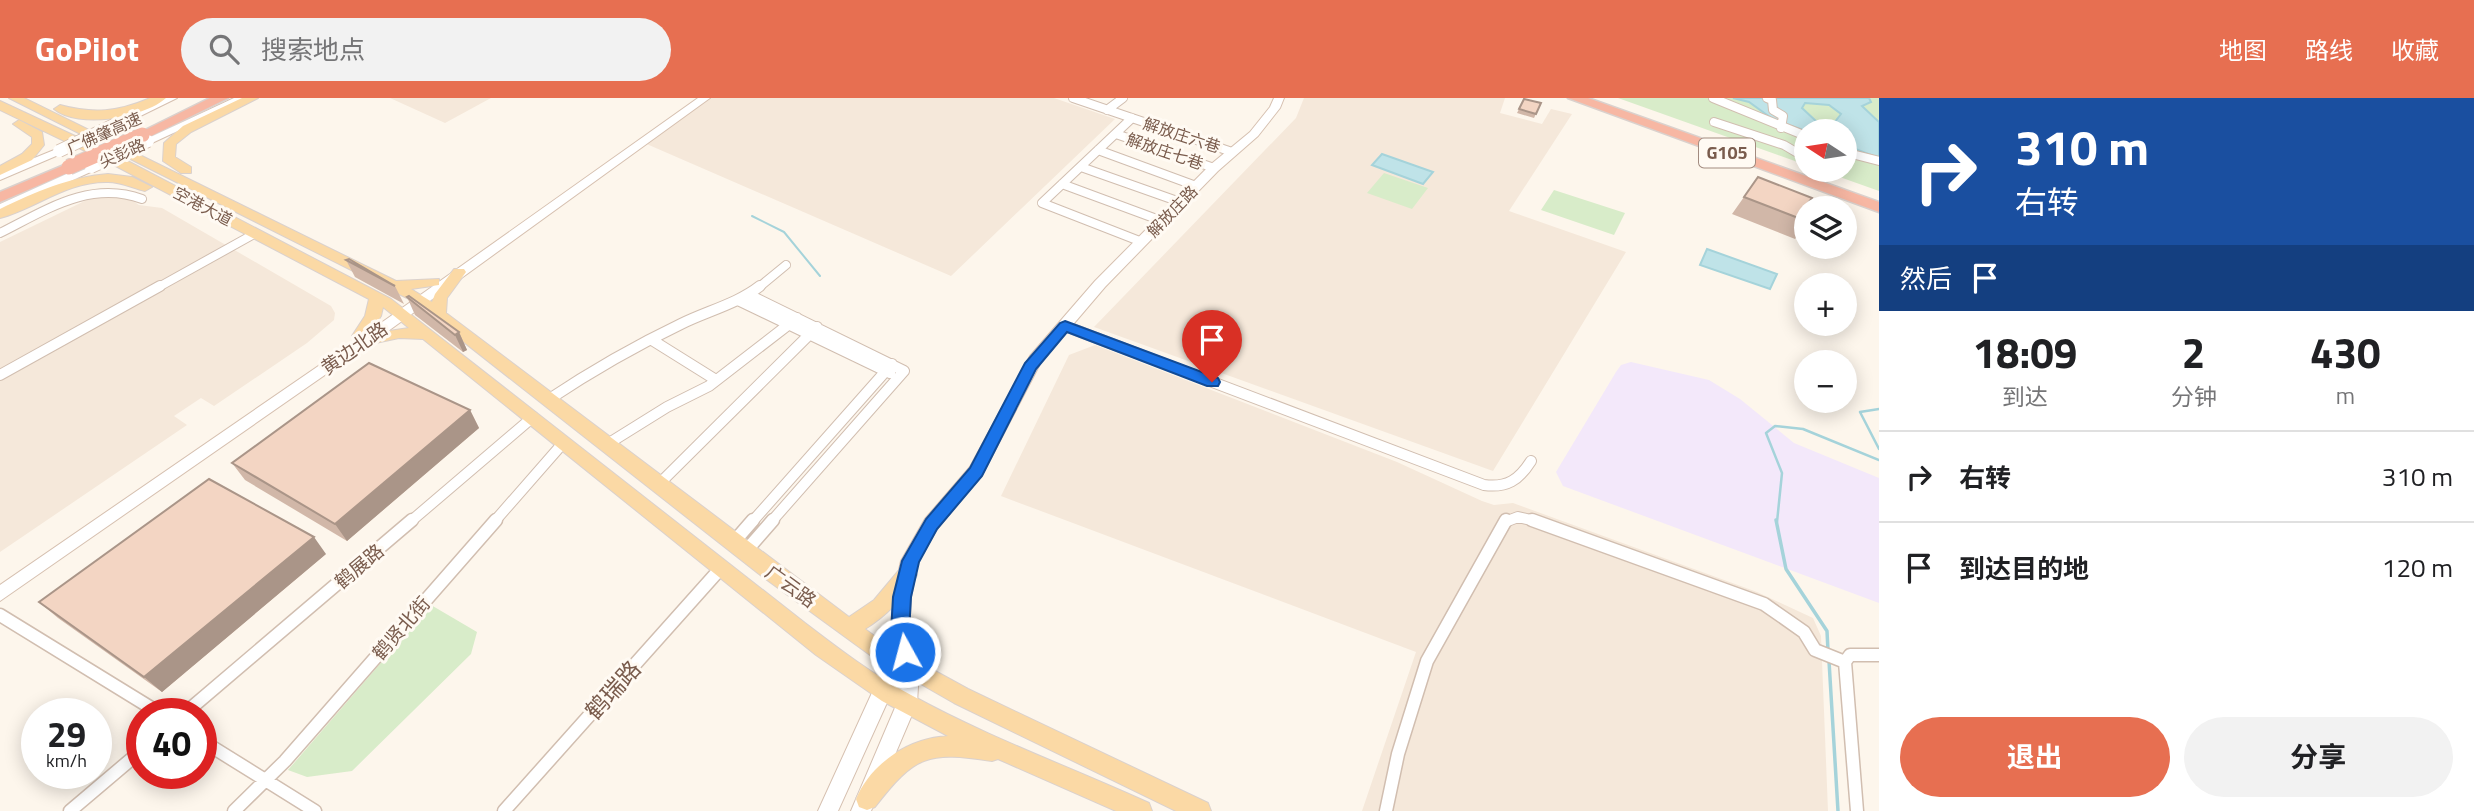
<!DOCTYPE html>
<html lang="zh">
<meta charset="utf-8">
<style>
body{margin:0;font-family:"Titillium Web","Noto Sans SC",sans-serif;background:#f2f2f2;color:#202124;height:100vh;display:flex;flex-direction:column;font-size:26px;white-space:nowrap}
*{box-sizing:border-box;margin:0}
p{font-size:23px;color:#757577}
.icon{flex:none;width:38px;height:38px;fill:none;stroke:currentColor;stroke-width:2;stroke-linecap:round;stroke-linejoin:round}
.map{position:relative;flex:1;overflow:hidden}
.panel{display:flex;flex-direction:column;background:#fff;width:595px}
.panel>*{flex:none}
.banner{background:#1a4fa0;color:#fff;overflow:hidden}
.needle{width:46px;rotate:282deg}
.tools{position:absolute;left:1794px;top:21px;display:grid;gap:14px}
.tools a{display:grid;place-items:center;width:63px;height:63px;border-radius:50%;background:#fff;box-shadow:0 4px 18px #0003;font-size:35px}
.speed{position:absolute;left:21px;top:600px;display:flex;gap:14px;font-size:35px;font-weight:700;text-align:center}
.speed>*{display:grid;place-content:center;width:91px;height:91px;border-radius:50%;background:#fff;box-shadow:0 4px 18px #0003;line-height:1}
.speed small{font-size:18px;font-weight:400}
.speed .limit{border:10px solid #d22;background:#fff;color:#111}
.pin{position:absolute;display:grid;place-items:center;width:60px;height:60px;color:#fff;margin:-72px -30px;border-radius:50% 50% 50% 0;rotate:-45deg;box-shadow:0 0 7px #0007}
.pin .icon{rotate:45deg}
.me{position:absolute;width:77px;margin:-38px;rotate:353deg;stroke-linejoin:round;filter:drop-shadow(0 0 5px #0008)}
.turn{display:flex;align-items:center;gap:24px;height:147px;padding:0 21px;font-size:32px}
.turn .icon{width:91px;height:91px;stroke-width:2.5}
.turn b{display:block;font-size:49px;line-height:60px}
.then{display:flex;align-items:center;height:66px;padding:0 21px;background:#0003;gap:14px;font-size:26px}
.eta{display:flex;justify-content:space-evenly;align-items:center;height:119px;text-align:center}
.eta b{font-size:42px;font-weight:700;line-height:49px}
.cta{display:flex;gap:14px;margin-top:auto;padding:14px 21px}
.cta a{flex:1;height:80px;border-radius:42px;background:#e76f51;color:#fff;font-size:28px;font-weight:700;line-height:80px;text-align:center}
.cta a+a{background:#f2f2f2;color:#202124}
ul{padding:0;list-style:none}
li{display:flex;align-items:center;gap:21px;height:91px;padding:0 21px;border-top:2px solid #e0e0e0}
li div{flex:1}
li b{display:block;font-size:26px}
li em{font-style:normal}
header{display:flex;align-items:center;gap:42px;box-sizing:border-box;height:98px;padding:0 35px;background:#e76f51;color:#fff}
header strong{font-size:33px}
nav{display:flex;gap:38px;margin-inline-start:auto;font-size:24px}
.search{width:490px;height:63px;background:#f2f2f2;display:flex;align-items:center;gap:18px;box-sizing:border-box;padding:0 24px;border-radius:38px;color:#757577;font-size:26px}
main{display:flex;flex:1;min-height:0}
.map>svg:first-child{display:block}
</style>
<header>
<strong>GoPilot</strong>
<div class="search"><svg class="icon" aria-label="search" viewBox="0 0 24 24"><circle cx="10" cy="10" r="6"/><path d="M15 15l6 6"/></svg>搜索地点</div>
<nav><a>地图</a><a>路线</a><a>收藏</a></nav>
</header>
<main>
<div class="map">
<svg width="1879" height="713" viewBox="0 0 1879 713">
<rect width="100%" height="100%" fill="#fdf6ec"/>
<path fill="#f5e8da" d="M390,0H491L445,25Z
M710,0H1054L1115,21L951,178L642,44Z
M1304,0H1505L1500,15L1542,26L1551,11L1572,16L1509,113L1626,154L1493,373L1094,229L1296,20Z
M120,94L139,107L162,110L331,208L335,215L334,222L307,245L214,308L201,300L174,318L187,327L0,454V144L97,97Z
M1095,247L1397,364L1482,403L1494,407L1513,405L1757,494L1813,520L1821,538L1828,713H1362L1416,554L1001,398L1069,257Z"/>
<path fill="#f3e8fa" d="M1631,264L1709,282L1740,301L1794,345L1879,380V505L1563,388L1556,374L1616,274L1621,267Z"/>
<path fill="#d8ecc9" d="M1618,0H1879V93L1820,72H1844V33H1806V67Z
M1384,75L1428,90L1412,111L1367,95Z
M1554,92L1625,115L1614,137L1541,112Z
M431,507L477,534L471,556L352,673L307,679L288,672Z"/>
<path fill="#bfe3e8" stroke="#a5d3da" stroke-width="2" fill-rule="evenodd" d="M1733,0H1869L1871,4L1862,8L1879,24V60L1845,47L1844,33H1806L1774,22L1749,4ZM1805,5L1829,7L1841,16L1834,25L1817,24L1802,10Z
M1382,56L1433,74L1423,86L1372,67Z
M1707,151L1777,176L1770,191L1700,167Z"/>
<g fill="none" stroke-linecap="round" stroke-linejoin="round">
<path stroke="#a5d3da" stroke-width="2" d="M752,118L784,134L820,178"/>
<path stroke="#a5d3da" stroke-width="2.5" d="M1879,311L1860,314L1879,351
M1777,424L1782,375L1766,335L1775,328L1803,331L1879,362"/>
<path stroke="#a5d3da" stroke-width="3.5" d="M1776,422L1786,471L1827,533L1828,553
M1829,563L1838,713"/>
<defs>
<path id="street-far2" d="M1073,0L1232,54
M1713,0L1806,38
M1767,0L1772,2L1773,12L1783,18L1781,30
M1107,12L1123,0
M1132,20L1042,105L1142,144
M1714,24L1784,47L1806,60
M1116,36L1214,70
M1098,52L1196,88
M1844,54L1879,63
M1081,69L1180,104
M1062,86L1162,123
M0,135C46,112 90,82 142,101
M157,190L254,136
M758,190L786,167"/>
<path id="street-far1" d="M749,197L904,273L771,424
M738,202L890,275
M1065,228L1484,387C1507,390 1519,382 1531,363
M652,242L716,282
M0,277L160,188
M548,302C590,274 635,248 681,226C707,213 737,206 760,188
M606,347L667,309L709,288L797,220
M658,387L817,229
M410,424L533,319
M494,424L564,344
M752,424L892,266
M1505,424L1518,419L1539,424"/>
<path id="street" d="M1532,422L1764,506L1804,534L1815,552L1845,564
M733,445L753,422
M745,454L773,422
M0,517L161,616
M184,616L412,422
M201,642L315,713
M70,713L142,652
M234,713L285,663L496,422
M504,713L721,470
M1386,713L1398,656L1427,563L1506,422
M1857,713L1845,564L1850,557H1879"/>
<path id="secondary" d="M163,0H177L118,29L108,27Z
M234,0H248L152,45L142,43Z
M698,0H710L391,231L0,503V487L381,225Z
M1274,0H1284L1280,10L1258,38L1218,73L1105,189L1041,264L982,377L937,431L918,464L911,499L909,535L919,572L917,605L871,713H851L897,605L899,591L890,598L838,713H818L876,586L900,569L891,535L893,499L901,463L925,421L970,369L1030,258L1095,183L1210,67L1250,34L1270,9Z
M59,50L63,51V55L0,82V74Z
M91,65L97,69L95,72L0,115V106Z"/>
<path id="primary" d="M9,0H24L396,183L439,181V187L411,191L432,204L435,196L454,171H464L466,174L447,200L446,215L849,519L874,502L900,471L907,469L914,471L917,477C906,498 885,519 865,531L884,545L968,591L1208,705L1211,713H1176L954,605L870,557L759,476L409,201Z
M150,0H166C144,20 78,31 54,11L60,7C93,16 118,14 150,0Z
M242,0H258L191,34L176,46L175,59L191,69V75H181L163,63L164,45L183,28Z
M0,3L120,59L391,201L805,525C839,551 873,577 911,597C987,639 1070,669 1149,705L1152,713H1116L998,661L992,663C928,653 915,657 875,709L867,712L859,709L856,701C871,665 909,640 948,638L882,603L816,557L423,241L399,240L366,247L352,238L365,218L369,201L110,65L0,12ZM383,209L409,230L369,236L381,218Z
M19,22L42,34L44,47L32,62L0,77V68L22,56L32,46V39L13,26Z
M108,76L132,79L152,89L145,93C132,90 121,84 108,84C67,83 37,110 0,120V111C35,94 69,79 108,76Z"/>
<path id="highway" d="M210,0H228L147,40L135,37Z
M1568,0H1588L1879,104V114Z
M69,65L74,66V72L0,104V94Z"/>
</defs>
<use href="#street-far2" stroke="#d1beb0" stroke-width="10"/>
<use href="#street-far1" stroke="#d1beb0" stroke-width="12"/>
<use href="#street" stroke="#d1beb0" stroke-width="15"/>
<use href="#secondary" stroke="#d6c0b0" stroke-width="2"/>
<use href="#primary" stroke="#dad1cd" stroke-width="2"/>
<use href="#highway" stroke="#dad1cd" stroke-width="3"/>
<use href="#street-far2" stroke="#fff" stroke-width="8"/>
<use href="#street-far1" stroke="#fff" stroke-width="10"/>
<use href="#street" stroke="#fff" stroke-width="12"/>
<use href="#secondary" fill="#fff" fill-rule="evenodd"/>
<use href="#primary" fill="#fbd9a5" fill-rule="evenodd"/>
<use href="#highway" fill="#f7b7a3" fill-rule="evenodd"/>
<defs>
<path id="secondary-bridge" d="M59,53L114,27
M91,69L148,43"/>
<path id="highway-bridge" d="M69,69L142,37"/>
</defs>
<use href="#secondary-bridge" stroke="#d6c0b0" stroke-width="14" stroke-linecap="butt"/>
<use href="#highway-bridge" stroke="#dad1cd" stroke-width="17" stroke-linecap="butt"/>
<use href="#secondary-bridge" stroke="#fff" stroke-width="12"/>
<use href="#highway-bridge" stroke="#f7b7a3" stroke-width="15"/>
</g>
<path fill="#d1b7a8" d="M1524,1L1541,5L1534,20L1517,15Z
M1744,99L1804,111L1806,117V127L1795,141L1732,116Z
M346,162L395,188L404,206L355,179Z
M407,199L459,234L467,252L463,254L415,217Z
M470,312L479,330L347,443L245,382L232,365Z
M326,456L162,594L58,520L39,504Z"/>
<path fill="#aa9588" d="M459,234L467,252L463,254L455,237Z
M470,312L479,330L347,443L335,426Z
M314,439L326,456L162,594L144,579Z"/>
<path fill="#f3d5c3" stroke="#aa9588" stroke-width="2" d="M1524,1L1541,5L1536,16L1519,11Z
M1758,79L1812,100L1804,110L1806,117V123L1744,99Z
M349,161L395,188L346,162Z
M409,198L459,234L455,237L407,199Z
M369,265L470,312L335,426L232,365Z
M209,381L314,439L144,579L39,504Z"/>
<path fill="#1a73e8" stroke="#114b97" stroke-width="2" d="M1065,223L1218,280L1220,284L1218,288H1207L1067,234L1036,271L982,378L937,431L919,464L911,499L909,535L914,554L912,559H898L891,535L893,499L902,463L926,421L970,370L1025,265L1060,225Z"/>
<g text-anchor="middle" stroke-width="6" stroke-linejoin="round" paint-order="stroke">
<g font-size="16" fill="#7a5c4d" stroke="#fffaf3">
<text transform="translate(104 35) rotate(-24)" y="6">广佛肇高速</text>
<text transform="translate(1182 37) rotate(18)" y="6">解放庄六巷</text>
<text transform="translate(1165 53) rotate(19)" y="6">解放庄七巷</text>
<text transform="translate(122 55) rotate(-24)" y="6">尖彭路</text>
<text transform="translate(203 108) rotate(28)" y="6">空港大道</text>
<text transform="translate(1172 113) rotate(-46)" y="6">解放庄路</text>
</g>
<rect fill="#fffaf3" stroke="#a28b7f" stroke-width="2" x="1699" y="40.5" width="56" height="29" rx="5"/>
<g font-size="18" font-weight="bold" fill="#7a5c4d">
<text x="1727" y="61">G105</text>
</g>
<g font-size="19" fill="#7a5c4d" stroke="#fffaf3">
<text transform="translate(354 250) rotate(-35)" y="7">黄边北路</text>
<text transform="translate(359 468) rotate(-40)" y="7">鹤展路</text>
<text transform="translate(791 488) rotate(36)" y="7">广云路</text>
<text transform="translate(401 530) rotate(-49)" y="7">鹤贤北街</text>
</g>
<g font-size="23" fill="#7a5c4d" stroke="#fffaf3">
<text transform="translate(613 592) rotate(-48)" y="8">鹤瑞路</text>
</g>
</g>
</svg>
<div class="tools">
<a><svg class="needle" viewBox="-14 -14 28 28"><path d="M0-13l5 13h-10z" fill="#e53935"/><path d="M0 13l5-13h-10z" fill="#757577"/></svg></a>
<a><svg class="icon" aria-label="layers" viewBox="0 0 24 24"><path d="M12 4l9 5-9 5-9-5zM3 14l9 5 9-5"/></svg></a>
<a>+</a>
<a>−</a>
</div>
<div class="speed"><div>29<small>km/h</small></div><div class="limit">40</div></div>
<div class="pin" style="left:1212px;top:284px;background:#d93025"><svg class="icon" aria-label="arrive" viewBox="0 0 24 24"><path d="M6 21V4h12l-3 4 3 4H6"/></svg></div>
<svg class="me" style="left:905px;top:554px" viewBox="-20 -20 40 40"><circle r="17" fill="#1a73e8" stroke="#fff" stroke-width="3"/><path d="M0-11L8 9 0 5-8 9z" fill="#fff"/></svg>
</div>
<section class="panel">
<div class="banner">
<div class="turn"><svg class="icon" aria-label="right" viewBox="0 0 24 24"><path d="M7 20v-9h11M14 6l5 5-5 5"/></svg><div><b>310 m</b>右转</div></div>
<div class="then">然后<svg class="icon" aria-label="arrive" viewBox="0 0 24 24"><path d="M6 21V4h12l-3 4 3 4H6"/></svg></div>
</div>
<div class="eta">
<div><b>18:09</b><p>到达</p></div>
<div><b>2</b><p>分钟</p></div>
<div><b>430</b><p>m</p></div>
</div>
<ul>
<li><svg class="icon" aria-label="right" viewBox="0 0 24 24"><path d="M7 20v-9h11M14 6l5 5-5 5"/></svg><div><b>右转</b></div><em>310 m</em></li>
<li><svg class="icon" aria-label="arrive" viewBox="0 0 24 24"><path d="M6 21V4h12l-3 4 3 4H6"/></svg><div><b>到达目的地</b></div><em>120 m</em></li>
</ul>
<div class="cta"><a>退出</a><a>分享</a></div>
</section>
</main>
